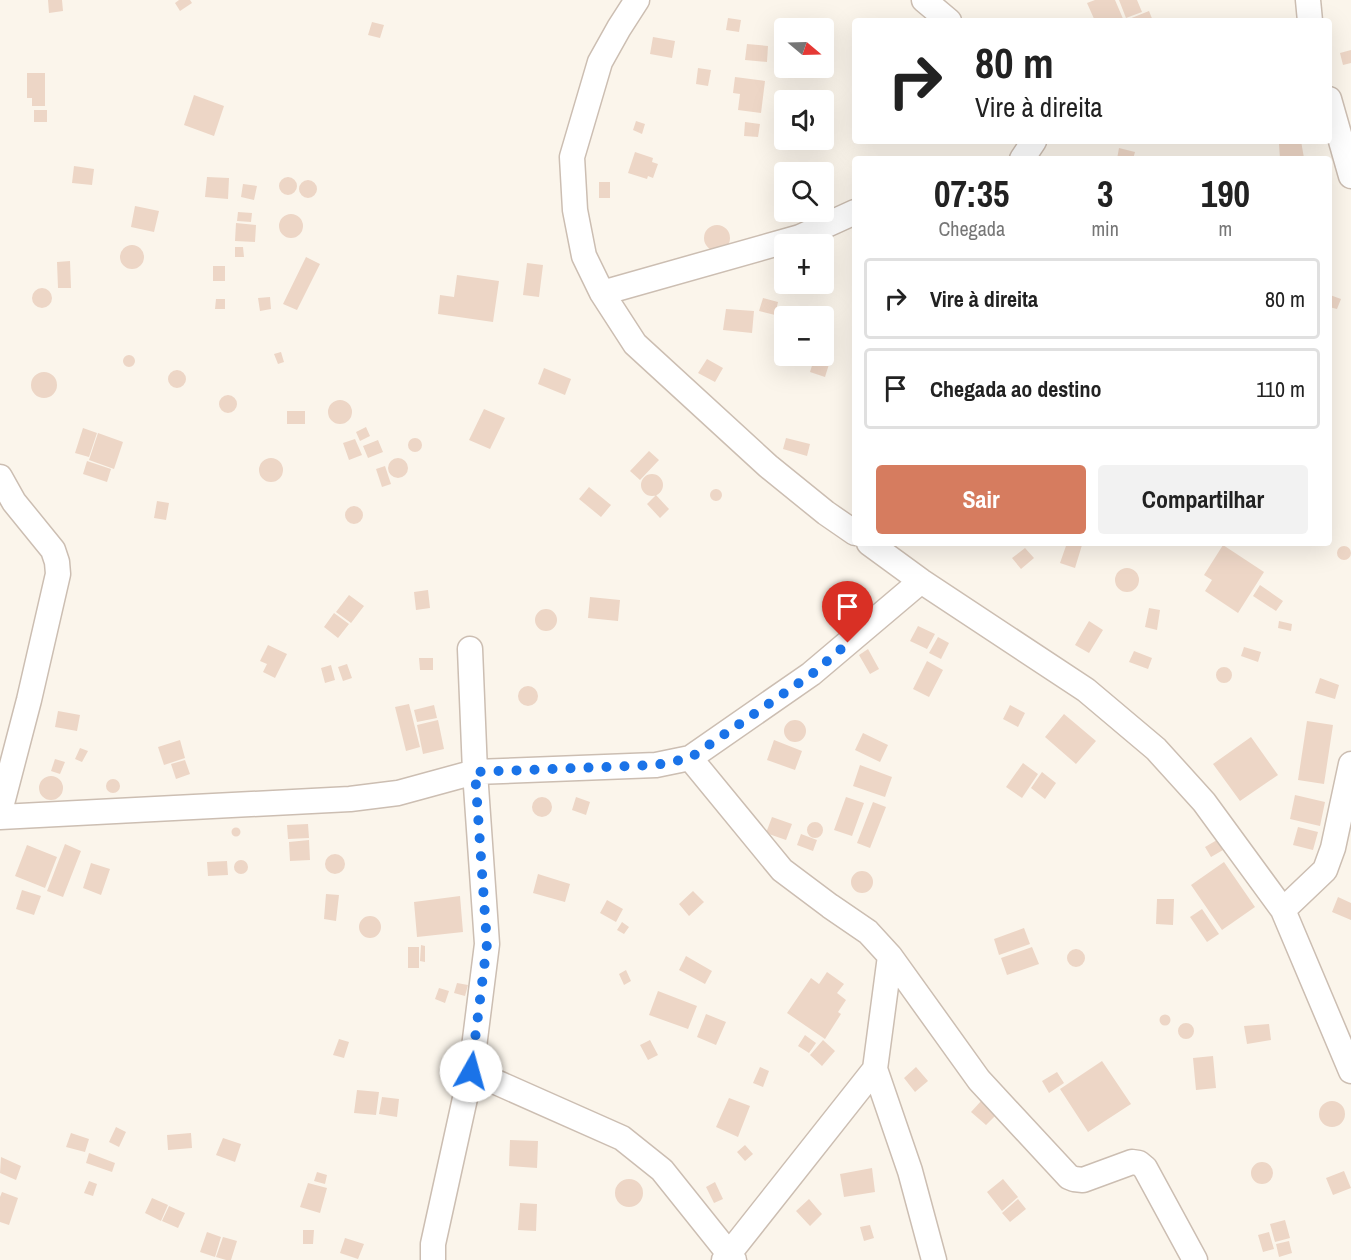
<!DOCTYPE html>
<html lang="pt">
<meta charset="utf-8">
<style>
body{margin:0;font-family:"Archivo Narrow",sans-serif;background:#f2f2f2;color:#222;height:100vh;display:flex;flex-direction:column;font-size:22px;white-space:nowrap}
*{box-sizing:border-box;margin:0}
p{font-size:20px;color:#767676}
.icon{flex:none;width:33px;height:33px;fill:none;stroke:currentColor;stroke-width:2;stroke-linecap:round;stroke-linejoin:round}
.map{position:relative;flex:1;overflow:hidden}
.drawer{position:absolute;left:852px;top:156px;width:480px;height:390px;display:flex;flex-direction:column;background:#fff;border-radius:6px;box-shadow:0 6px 24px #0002}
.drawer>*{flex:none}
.top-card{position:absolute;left:852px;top:18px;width:480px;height:126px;border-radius:6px;box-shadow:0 6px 24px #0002;background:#fff;color:#222;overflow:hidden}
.needle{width:39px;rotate:109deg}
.tools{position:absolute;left:774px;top:18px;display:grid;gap:12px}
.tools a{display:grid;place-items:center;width:60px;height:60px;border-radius:6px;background:#fff;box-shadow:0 6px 24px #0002;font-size:30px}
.pin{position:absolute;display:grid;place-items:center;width:51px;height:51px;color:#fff;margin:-62px -26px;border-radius:50% 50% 50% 0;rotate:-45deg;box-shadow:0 0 6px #0007}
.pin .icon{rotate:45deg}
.me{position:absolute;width:66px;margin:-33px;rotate:7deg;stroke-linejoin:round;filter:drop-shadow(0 0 4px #0008)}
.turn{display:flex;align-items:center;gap:21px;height:126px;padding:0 24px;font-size:27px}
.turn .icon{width:78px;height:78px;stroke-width:2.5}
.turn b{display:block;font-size:42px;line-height:51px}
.eta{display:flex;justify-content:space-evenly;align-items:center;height:102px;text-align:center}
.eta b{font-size:36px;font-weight:700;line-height:42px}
.button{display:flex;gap:12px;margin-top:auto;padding:12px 24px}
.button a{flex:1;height:69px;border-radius:6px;background:#d67c5f;color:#fff;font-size:24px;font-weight:700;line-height:69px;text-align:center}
.button a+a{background:#f2f2f2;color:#222}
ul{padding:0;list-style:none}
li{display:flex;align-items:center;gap:18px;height:81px;margin:0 12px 9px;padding:0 12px;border:3px solid #e0e0e0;border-radius:6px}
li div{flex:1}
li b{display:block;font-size:22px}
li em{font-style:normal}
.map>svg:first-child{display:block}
</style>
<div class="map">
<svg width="1351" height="1260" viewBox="0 0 1351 1260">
<rect width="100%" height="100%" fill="#fbf5eb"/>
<path fill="#edd6c6" d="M48,0H62L63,11L49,13Z
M179,0H190L192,3L180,11L175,3Z
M1095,0H1115L1124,21H1095L1087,3Z
M1119,0H1137L1142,12L1126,18Z
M1149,11L1153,21H1124Z
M728,18L741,20L739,32L726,30Z
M372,22L384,25L380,38L368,35Z
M653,37L675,41L672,58L650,54Z
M747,44L768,46L767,62L745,60Z
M1351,50V63L1343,65L1340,53Z
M698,68L711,70L708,86L696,84Z
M27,73H45V106H32V98H27Z
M735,77L765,81L761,113L738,110L740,94L733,93Z
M803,94H816V99H803Z
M194,95L224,106L214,136L184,125Z
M824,99L833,100L832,112L824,111Z
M34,110H47V122H34Z
M833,115L834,127L824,128V116Z
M636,121L645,124L642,134L633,130Z
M745,122L760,124L758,137L744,136Z
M778,129L784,131V140H791L790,144L775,140Z
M1301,141L1304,158L1280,159L1279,144Z
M1119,148L1135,152L1133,159H1117Z
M635,152L653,158L652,162L658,164L653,178L648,176L647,179L628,173Z
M74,166L94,169L92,185L72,183Z
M207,177L229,178L228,199L205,197Z
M279 186a9 9 0 1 1 18 0a9 9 0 1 1-18 0Z
M299 189a9 9 0 1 1 18 0a9 9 0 1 1-18 0Z
M599,182H610V198H599Z
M243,184L257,186L254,200L241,197Z
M135,206L159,211L154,232L131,227Z
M238,212L252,213L251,222L237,221Z
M279 226a12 12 0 1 1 24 0a12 12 0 1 1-24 0Z
M236,223L256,225L255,242L235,241Z
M704 238a13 13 0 1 1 26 0a13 13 0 1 1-26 0Z
M120 257a12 12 0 1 1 24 0a12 12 0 1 1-24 0Z
M235,247H243L244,257H235Z
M306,257L320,264L297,310L283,304Z
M70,261L71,288H58L57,262Z
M527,263L543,265L539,297L523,295Z
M213,266H225V281H213Z
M457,275L499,281L493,322L438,314L440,295L454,297Z
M32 298a10 10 0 1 1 20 0a10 10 0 1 1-20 0Z
M1330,295L1341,299L1337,309L1329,307Z
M270,297L271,309L260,311L258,298Z
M763,298L778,302L775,315L759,311Z
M216,299H225V309H215Z
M726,309L754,311L752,333L723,330Z
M281,352L284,362L278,364L274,354Z
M123 361a6 6 0 1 1 12 0a6 6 0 1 1-12 0Z
M815,356L830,361L825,377L810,372Z
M707,359L723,368L715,382L698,373Z
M544,368L571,379L565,395L538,384Z
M168 379a9 9 0 1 1 18 0a9 9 0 1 1-18 0Z
M31 385a13 13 0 1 1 26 0a13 13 0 1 1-26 0Z
M219 404a9 9 0 1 1 18 0a9 9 0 1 1-18 0Z
M328 412a12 12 0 1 1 24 0a12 12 0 1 1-24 0Z
M484,409L505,418L490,449L469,440Z
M287,411H305V424H287Z
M366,427L370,436L360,441L356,432Z
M83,428L97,433L89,457L75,453Z
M98,433L123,442L114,469L89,460Z
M408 445a7 7 0 1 1 14 0a7 7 0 1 1-14 0Z
M786,438L810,444L807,456L783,449Z
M355,439L362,455L349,460L343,443Z
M378,440L383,452L368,458L363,446Z
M649,451L659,460L640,480L630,471Z
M388 468a10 10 0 1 1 20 0a10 10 0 1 1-20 0Z
M259 470a12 12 0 1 1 24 0a12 12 0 1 1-24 0Z
M87,461L111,469L107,482L83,474Z
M385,466L391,484L382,487L376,469Z
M641 485a11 11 0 1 1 22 0a11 11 0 1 1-22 0Z
M589,487L611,505L601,517L579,499Z
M710 495a6 6 0 1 1 12 0a6 6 0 1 1-12 0Z
M656,495L669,509L660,518L647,504Z
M157,501L169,503L166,520L154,518Z
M345 515a9 9 0 1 1 18 0a9 9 0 1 1-18 0Z
M1067,543H1075L1082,545L1075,568L1060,563Z
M1223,545L1264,572L1238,613L1205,591L1212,580L1204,575Z
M1337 553a7 7 0 1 1 14 0a7 7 0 1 1-14 0Z
M1025,548L1034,558L1021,569L1012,558Z
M1115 580a12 12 0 1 1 24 0a12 12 0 1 1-24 0Z
M1260,585L1283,601L1276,611L1253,596Z
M428,590L430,608L416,610L414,592Z
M349,595L364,606L351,623L336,612Z
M590,597L620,600L618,621L588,618Z
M1149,608L1160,610L1157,630L1145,627Z
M535 620a11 11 0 1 1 22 0a11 11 0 1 1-22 0Z
M334,613L349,624L338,638L324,627Z
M1089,621L1103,630L1089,653L1075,645Z
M1279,621L1292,624L1291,631L1278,628Z
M918,626L935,634L927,649L910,641Z
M938,637L949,643L941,659L929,653Z
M268,645L287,654L275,678L263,672L267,664L260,661Z
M1244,647L1261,652L1258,662L1241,656Z
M868,649L879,669L870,674L859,655Z
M1134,651L1152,658L1148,669L1129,662Z
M419,658H433V670H420Z
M927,661L943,670L929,697L913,689Z
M347,664L352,678L343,681L338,667Z
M331,665L335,680L325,683L321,668Z
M1216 675a8 8 0 1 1 16 0a8 8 0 1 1-16 0Z
M1320,678L1339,685L1335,699L1315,693Z
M518 696a10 10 0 1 1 20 0a10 10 0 1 1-20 0Z
M409,704L420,747L406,751L395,707Z
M434,705L437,718L417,722L414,710Z
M1010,705L1025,713L1018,727L1003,719Z
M58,711L80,715L77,731L55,727Z
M1064,714L1096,741L1076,764L1045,737Z
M784 731a11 11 0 1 1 22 0a11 11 0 1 1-22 0Z
M438,720L444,749L423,754L417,725Z
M1307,721L1333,725L1324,784L1298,780Z
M863,733L888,745L880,762L855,750Z
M1251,737L1278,775L1240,801L1213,764Z
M180,740L185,758L164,765L158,747Z
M774,740L802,751L795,770L767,760Z
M80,748L88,751L82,762L75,759Z
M55,759L65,762L60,774L51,771Z
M185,760L190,774L176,779L171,764Z
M1023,763L1038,774L1022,798L1006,787Z
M860,765L892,777L885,797L853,786Z
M1042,772L1056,783L1045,799L1031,788Z
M39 788a12 12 0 1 1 24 0a12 12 0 1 1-24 0Z
M106 786a7 7 0 1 1 14 0a7 7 0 1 1-14 0Z
M1295,795L1325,802L1320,826L1290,819Z
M532 807a10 10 0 1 1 20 0a10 10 0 1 1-20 0Z
M576,797L590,802L586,815L572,810Z
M846,797L864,803L852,836L834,830Z
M873,802L886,807L870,848L857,843Z
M772,817L792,824L786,840L766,833Z
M807 830a8 8 0 1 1 16 0a8 8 0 1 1-16 0Z
M308,824L309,838L288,839L287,825Z
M1298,827L1318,832L1313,850L1293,845Z
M231.5 832a4.5 4.5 0 1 1 9 0a4.5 4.5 0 1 1-9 0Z
M801,834L817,840L813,851L797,845Z
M309,840L310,860L290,861L289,842Z
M1217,840L1223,850L1211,857L1205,847Z
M65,844L81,851L63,897L47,891Z
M27,845L57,857L45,888L15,876Z
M325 864a10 10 0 1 1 20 0a10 10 0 1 1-20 0Z
M234 867a7 7 0 1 1 14 0a7 7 0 1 1-14 0Z
M227,861L228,875L208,876L207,862Z
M1224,862L1255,907L1222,930L1191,885Z
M91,863L110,869L101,895L83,888Z
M851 882a11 11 0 1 1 22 0a11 11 0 1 1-22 0Z
M538,874L570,884L565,902L533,893Z
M22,890L41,896L34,915L16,909Z
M693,891L704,902L689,916L679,904Z
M326,894L339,895L336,921L324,919Z
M460,896L463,932L417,937L414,902Z
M1338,897L1351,903V920L1332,912Z
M1157,899H1174L1173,925L1156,924Z
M607,900L623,909L616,922L600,913Z
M1202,909L1219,934L1207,942L1190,917Z
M359 927a11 11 0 1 1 22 0a11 11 0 1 1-22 0Z
M622,922L629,927L624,934L617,930Z
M1024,928L1030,944L999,955L994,939Z
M421,945L425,946V962L420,961Z
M408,947H419V968H408Z
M1032,947L1039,964L1007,975L1001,958Z
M1067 958a9 9 0 1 1 18 0a9 9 0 1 1-18 0Z
M686,956L712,971L705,984L679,970Z
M626,970L631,981L624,985L619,974Z
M827,972L844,984L837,993L846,1000L838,1012L841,1014L825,1039L787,1013L811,978L819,984Z
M457,983L468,985L465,996L454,993Z
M439,988L449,991L445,1003L435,999Z
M658,991L697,1006L688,1029L649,1015Z
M706,1014L726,1022L716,1045L697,1037Z
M1159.5 1020a5.5 5.5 0 1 1 11 0a5.5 5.5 0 1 1-11 0Z
M1178 1031a8 8 0 1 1 16 0a8 8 0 1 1-16 0Z
M1269,1024L1271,1040L1247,1044L1244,1026Z
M805,1035L816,1043L809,1053L798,1046Z
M339,1039L349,1042L344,1058L333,1055Z
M650,1040L658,1055L648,1060L640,1045Z
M823,1040L835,1051L822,1066L810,1055Z
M1213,1056L1216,1088L1196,1090L1193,1058Z
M1102,1061L1131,1104L1088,1132L1060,1089Z
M760,1067L769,1071L763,1087L753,1083Z
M916,1067L928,1081L915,1092L904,1078Z
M1057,1072L1064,1083L1049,1093L1042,1081Z
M357,1090L379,1092L376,1115L354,1113Z
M382,1097L399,1099L397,1117L379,1114Z
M729,1098L750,1106L738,1137L716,1127Z
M982,1100L997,1114L986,1125L971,1112Z
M1319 1114a13 13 0 1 1 26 0a13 13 0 1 1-26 0Z
M116,1127L126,1132L119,1147L109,1142Z
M71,1133L89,1139L85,1152L66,1147Z
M191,1133L192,1148L168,1150L167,1135Z
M223,1138L241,1144L235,1162L216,1155Z
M510,1140L538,1141L537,1168L509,1166Z
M745,1145L753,1154L745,1161L737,1152Z
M89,1153L115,1163L112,1172L86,1163Z
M1,1157L21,1166L16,1180L0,1173Z
M1251 1173a11 11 0 1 1 22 0a11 11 0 1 1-22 0Z
M872,1168L875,1192L844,1197L840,1174Z
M1344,1171L1351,1188L1333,1195L1326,1178Z
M317,1172L327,1175L325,1184L314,1181Z
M615 1193a14 14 0 1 1 28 0a14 14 0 1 1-28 0Z
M1003,1179L1018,1197L1002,1211L987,1192Z
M89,1181L97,1184L93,1196L84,1193Z
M715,1182L723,1199L714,1203L706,1187Z
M308,1183L327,1188L320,1213L300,1207Z
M2,1192L18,1198L9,1225L0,1222V1197Z
M152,1198L168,1205L161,1221L145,1213Z
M809,1199L822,1214L810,1226L796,1211Z
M1018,1199L1026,1209L1010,1222L1002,1213Z
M520,1203L537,1204L536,1231L518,1230Z
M169,1206L185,1213L178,1228L162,1221Z
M1285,1220L1290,1238L1275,1242L1270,1224Z
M870,1225L874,1238L864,1241L860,1227Z
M303,1230H314L313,1244H303Z
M207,1232L221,1237L215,1257L200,1252Z
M1269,1232L1274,1249L1263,1252L1258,1235Z
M223,1237L237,1241L231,1260H226L216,1257Z
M345,1238L364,1244L358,1259L340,1253Z
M1289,1241L1292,1253L1279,1257L1276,1244Z"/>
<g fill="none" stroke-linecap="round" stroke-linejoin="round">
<defs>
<path id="street" d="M637,0L619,28L600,62L572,157L575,210L584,256L602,293L635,344L768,466L826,513L855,533
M924,0L949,21
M1308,0L1310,21
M1329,99L1351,176
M1022,159L1034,141
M602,293L800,237L855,212
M0,477L14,502L53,550L57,562L58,574L29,700L0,811
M869,543L921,581L1086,690L1156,749L1204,802L1283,910L1351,1071
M690,758L811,674L921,581
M0,817L350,799L398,793L475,772L656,765L690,758L782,870L830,906L868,932L890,956L875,1069L910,1171L934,1260
M1283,910L1325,870L1333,848L1351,764
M890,956L979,1080L1069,1177L1074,1179L1083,1180L1132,1162L1139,1163L1145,1168L1195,1260
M471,1071L622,1138L662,1170L734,1260
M433,1260V1244L471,1071L487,944L475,772L470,649
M724,1260L875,1069"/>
</defs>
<use href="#street" stroke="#ccbeb2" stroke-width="27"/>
<use href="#street" stroke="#fff" stroke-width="24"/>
</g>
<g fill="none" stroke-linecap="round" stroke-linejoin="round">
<path stroke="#1a73e8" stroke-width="10" stroke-dasharray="0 18" d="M471,1071L487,944L475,772L656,765L690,758L812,674L848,643"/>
</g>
</svg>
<div class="tools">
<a><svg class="needle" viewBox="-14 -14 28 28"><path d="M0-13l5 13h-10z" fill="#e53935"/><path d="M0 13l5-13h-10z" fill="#767676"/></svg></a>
<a><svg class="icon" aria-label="sound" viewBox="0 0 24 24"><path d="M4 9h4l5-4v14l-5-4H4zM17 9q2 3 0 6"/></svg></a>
<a><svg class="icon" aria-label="search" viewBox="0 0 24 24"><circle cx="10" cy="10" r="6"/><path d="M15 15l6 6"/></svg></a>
<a>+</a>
<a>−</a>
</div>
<div class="pin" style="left:848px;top:643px;background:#d93025"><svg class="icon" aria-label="arrive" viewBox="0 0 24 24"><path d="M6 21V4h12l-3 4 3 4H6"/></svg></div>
<svg class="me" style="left:471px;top:1071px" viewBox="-20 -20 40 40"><circle r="19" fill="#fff"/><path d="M0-13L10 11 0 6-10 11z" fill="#1a73e8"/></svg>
<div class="top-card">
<div class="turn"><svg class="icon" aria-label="right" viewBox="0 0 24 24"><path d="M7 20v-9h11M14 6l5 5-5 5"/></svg><div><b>80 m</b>Vire à direita</div></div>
</div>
<section class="drawer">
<div class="eta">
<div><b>07:35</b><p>Chegada</p></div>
<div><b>3</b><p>min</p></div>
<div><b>190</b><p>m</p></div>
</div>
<ul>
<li><svg class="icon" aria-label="right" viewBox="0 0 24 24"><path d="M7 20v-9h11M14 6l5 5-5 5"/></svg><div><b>Vire à direita</b></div><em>80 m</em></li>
<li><svg class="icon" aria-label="arrive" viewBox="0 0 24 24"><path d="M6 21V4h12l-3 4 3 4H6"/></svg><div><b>Chegada ao destino</b></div><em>110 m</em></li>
</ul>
<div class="button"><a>Sair</a><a>Compartilhar</a></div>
</section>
</div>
